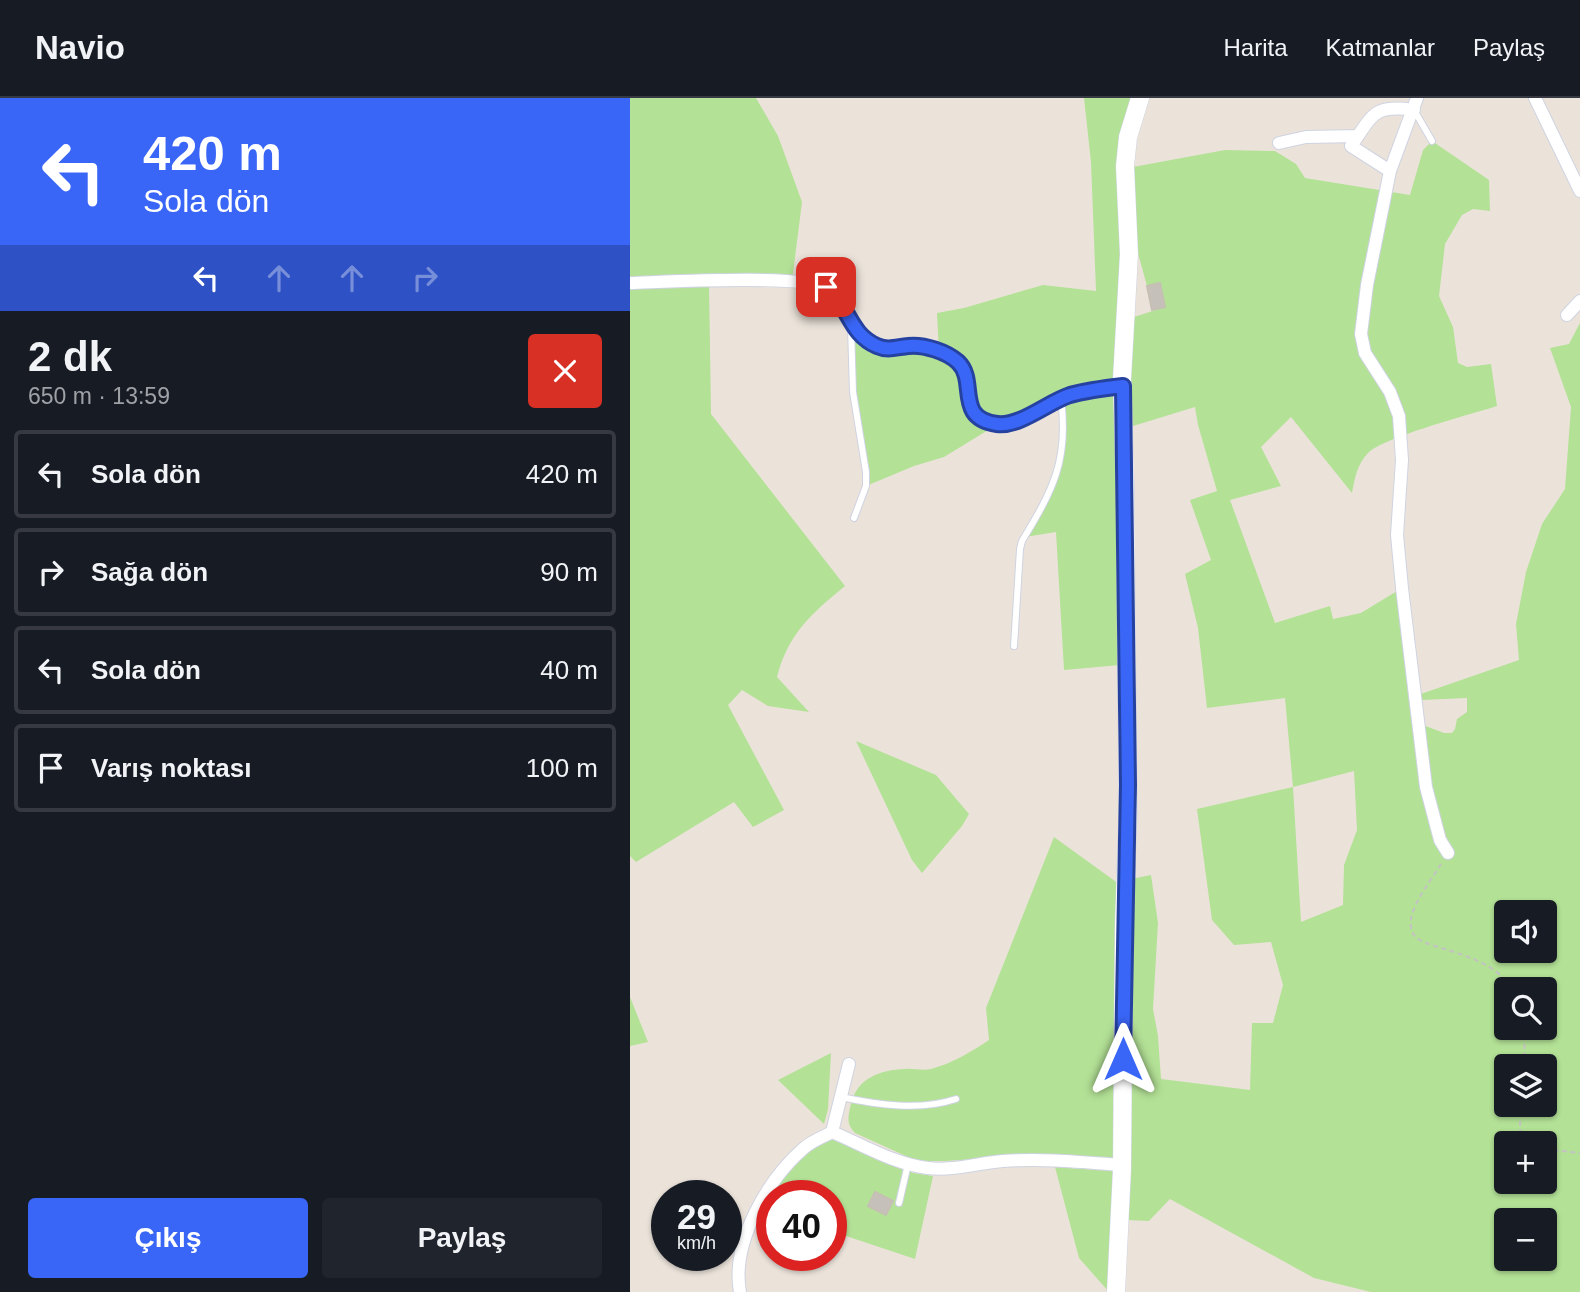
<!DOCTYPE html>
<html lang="tr">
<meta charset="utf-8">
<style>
body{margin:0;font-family:Helvetica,sans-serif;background:#20242c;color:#f1f3f6;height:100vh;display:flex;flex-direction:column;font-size:26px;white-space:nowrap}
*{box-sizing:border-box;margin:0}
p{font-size:23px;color:#9ea1a6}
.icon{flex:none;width:38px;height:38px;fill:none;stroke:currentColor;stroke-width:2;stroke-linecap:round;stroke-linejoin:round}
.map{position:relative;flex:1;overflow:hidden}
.sheet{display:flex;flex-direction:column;background:#171b24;width:630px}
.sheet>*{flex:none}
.guide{background:#3a66f7;color:#fff;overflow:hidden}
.tools{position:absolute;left:864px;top:802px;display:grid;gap:14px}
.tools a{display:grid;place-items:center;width:63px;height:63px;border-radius:7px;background:#171b24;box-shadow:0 2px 5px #0004;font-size:35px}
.speed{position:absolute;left:21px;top:1082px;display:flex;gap:14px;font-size:35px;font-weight:700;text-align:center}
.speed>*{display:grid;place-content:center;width:91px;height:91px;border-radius:50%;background:#171b24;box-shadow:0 2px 5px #0004;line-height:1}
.speed small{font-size:18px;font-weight:400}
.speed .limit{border:10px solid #d22;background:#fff;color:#111}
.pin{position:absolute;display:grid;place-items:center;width:60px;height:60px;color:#fff;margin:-30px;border-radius:14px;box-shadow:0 4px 10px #0006}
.me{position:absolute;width:77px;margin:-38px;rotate:0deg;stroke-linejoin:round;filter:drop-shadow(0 0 5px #0008)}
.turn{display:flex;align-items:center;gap:24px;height:147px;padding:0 28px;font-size:32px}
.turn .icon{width:91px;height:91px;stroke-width:2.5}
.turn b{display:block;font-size:49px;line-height:60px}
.lanes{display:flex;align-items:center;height:66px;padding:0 28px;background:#0003;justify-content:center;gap:35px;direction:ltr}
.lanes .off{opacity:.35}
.round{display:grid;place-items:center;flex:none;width:74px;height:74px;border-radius:7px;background:#20242c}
.head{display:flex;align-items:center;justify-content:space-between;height:119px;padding:0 28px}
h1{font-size:42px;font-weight:700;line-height:52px}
.primary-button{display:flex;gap:14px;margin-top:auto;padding:14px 28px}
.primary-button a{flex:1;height:80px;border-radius:7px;background:#3a66f7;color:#fff;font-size:28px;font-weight:700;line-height:80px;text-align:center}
.primary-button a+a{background:#20242c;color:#f1f3f6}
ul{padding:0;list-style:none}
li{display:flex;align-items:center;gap:21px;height:88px;margin:0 14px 10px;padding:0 14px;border:4px solid #363941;border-radius:7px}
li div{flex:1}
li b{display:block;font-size:26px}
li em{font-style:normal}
header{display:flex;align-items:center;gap:42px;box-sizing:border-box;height:98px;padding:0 35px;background:#171b24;border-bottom:2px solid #363941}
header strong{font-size:33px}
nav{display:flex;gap:38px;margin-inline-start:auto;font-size:24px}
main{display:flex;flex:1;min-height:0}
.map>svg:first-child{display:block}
</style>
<header>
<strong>Navio</strong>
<nav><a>Harita</a><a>Katmanlar</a><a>Paylaş</a></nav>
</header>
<main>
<section class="sheet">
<div class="guide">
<div class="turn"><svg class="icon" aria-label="left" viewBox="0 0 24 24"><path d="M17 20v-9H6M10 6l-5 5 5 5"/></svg><div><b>420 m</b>Sola dön</div></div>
<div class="lanes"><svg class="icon" aria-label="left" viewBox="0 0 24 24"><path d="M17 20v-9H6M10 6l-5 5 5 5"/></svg><svg class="icon off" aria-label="ahead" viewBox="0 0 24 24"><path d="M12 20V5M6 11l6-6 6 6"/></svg><svg class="icon off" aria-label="ahead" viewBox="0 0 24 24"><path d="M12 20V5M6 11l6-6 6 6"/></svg><svg class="icon off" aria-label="right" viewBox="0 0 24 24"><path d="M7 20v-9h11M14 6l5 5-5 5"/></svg></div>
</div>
<div class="head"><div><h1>2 dk</h1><p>650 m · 13:59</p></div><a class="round" style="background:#d93025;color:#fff"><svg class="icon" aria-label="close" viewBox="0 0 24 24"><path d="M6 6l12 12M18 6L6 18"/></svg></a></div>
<ul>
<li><svg class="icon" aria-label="left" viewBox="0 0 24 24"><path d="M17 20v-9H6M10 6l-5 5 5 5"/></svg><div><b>Sola dön</b></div><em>420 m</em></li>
<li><svg class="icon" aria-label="right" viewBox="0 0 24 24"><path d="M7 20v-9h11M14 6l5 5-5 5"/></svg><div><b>Sağa dön</b></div><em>90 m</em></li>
<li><svg class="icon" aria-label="left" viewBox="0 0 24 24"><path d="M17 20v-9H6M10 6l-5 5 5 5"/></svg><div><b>Sola dön</b></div><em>40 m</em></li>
<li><svg class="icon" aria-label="arrive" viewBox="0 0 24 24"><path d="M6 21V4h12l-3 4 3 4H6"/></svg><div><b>Varış noktası</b></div><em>100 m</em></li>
</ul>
<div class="primary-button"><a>Çıkış</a><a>Paylaş</a></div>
</section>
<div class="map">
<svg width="950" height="1194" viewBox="0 0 950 1194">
<rect width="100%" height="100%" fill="#ebe3da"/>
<path fill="#b3e196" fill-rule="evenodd" d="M0,0H126L148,38L172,104L162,183L79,184L81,316L215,488C182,515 158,536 147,579L179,614L138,608L112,592L98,607L154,712L123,729L104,704L6,764L0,758Z
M454,0H504L492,164L490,567L434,572L426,434L395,439L430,367L431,301L368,326L314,359L284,368L236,388L226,322L223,230L239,244L309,254L307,215L334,210L413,187L466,193L461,64Z
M802,43L859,82L860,113L843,111L832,117L815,146L809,198L823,229L828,265L837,269L861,266L867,308C842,316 754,339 738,355C727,367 725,379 722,395L661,319L631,349L651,388L600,402L645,525L700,508L703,521L731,515L772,490L785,598L889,562L886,526L896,474L912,426L935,391L941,309L920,250L939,246L950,225V1194H741L684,1180L540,1101L519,1123L497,1122L501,781L521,777L528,825L523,911L528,938L531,981L620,992L622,925H643L653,887L641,844L604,847L582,822L567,711L663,689L655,600L577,610L568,530L555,476L581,462L560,402L587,393L568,327L565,309L503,328L500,279L501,220L535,209L530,185L517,188L506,148L503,69L595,52L645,53L666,66L675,80L780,97L793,52ZM837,600V614L827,621L825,631L822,635H814L793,627L791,602ZM724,673L727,732L714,767L713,807L671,824L663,689ZM877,814H915V852H877ZM877,891H915V929H877ZM877,968H915V1006H877ZM877,1045H915V1083H877ZM877,1122H915V1160H877Z
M226,643L306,677L339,716L332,728L292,775L282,762Z
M424,739L489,786L485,1060L420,1056L315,1063H287L225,1035C216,1026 218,1019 221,1006C227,980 250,972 275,971C283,970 293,973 301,971C323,965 341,954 359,942L356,910Z
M0,899L18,944L0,948Z
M201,955L198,1011L194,1026L148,982Z
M195,1038L283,1075L303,1078L285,1161L201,1133V1097H142V1113L130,1109L139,1093Z
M425,1069L483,1073L479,1194L449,1160Z"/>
<path fill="#c6c0ba" stroke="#c6bfb4" stroke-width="2" d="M530,185L535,209L522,212L517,188Z
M245,1094L263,1103L256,1117L238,1108Z"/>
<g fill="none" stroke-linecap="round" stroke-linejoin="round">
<defs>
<path id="lane" d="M784,12L802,43
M221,229L223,294L236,374V388L224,420
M384,548L390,451L392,443C423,392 439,362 431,301
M211,999C248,1007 290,1013 326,1001
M269,1105L278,1066"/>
<path id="street" d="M787,0L760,73L737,187L731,236L735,255L760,294L769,318L772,362L767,437L772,490L796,689L810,742L818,755
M905,0L950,93
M649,45L676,39L728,38
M760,73L721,48C743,17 743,6 784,12
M0,185C35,184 174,176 196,190C222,206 216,235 247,248C259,253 268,249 279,248C294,246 317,254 328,264C348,283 324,320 367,326C392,329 417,304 440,297C457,292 475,290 493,288
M937,217L950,203
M202,1034C233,1047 264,1066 298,1070C323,1073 348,1065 373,1063C414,1060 452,1064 492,1067
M110,1194C101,1145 137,1082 174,1050C182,1043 193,1039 202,1034L219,966"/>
<path id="secondary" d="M486,1194L492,1071L494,827L498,714L495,389L492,281L499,156L495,68L498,39L510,0"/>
</defs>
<use href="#lane" stroke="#cfd3e1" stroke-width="8"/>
<use href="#street" stroke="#cfd3e1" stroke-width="14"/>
<use href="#secondary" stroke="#cfd3e1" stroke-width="19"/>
<path stroke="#c3c3c3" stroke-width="2" stroke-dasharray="5 3.5" stroke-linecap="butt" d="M811,766C800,785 761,829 793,844C823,855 864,861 882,891
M894,968L895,929
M892,1006C891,1019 886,1036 897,1045
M915,1051L950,1055"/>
<use href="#lane" stroke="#fff" stroke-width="6"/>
<use href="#street" stroke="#fff" stroke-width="12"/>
<use href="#secondary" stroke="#fff" stroke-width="18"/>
</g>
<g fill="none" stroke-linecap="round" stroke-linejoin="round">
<defs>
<path id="route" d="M196,189C220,209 219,236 247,248C258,253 267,249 278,248C294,246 317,254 328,264C348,283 324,320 367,326C390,329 418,304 440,297C458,292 475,290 493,288L498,687L493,961"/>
</defs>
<use href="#route" stroke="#2642a1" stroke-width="18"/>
<use href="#route" stroke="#3a66f7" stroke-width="12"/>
</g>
</svg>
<div class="tools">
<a><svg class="icon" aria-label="sound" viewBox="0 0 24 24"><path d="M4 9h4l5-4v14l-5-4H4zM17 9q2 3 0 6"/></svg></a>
<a><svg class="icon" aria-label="search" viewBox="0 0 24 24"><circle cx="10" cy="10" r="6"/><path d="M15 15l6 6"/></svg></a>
<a><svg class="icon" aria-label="layers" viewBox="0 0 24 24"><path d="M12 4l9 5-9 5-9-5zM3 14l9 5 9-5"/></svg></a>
<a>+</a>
<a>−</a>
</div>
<div class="speed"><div>29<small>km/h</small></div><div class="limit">40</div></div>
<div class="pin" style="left:196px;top:189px;background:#d93025"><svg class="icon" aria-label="arrive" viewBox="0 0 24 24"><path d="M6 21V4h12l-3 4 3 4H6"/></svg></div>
<svg class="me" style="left:493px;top:961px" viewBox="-20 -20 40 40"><path d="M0-17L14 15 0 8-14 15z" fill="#3a66f7" stroke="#fff" stroke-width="4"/></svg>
</div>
</main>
